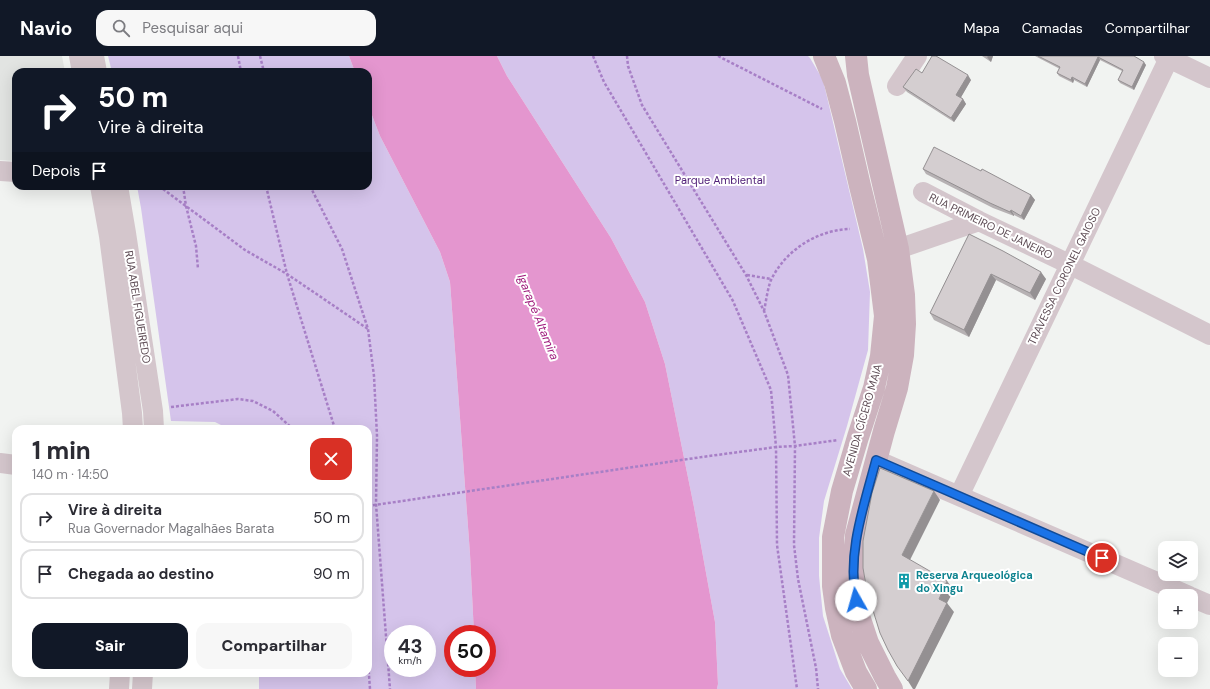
<!DOCTYPE html>
<html lang="pt">
<meta charset="utf-8">
<style>
body{margin:0;font-family:"DM Sans",sans-serif;background:#f7f7f7;color:#2b2b33;height:100vh;display:flex;flex-direction:column;font-size:15px;white-space:nowrap}
*{box-sizing:border-box;margin:0}
p{font-size:13px;color:#7c7c81}
.icon{flex:none;width:22px;height:22px;fill:none;stroke:currentColor;stroke-width:2;stroke-linecap:round;stroke-linejoin:round}
.map{position:relative;flex:1;overflow:hidden}
.details{position:absolute;left:12px;top:369px;width:360px;height:252px;display:flex;flex-direction:column;background:#fff;border-radius:12px;box-shadow:0 4px 16px #0002}
.details>*{flex:none}
.banner{position:absolute;left:12px;top:12px;width:360px;height:122px;border-radius:12px;box-shadow:0 4px 16px #0002;background:#111827;color:#fff;overflow:hidden}
.controls{position:absolute;left:1158px;top:485px;display:grid;gap:8px}
.controls a{display:grid;place-items:center;width:40px;height:40px;border-radius:8px;background:#fff;box-shadow:0 4px 16px #0002;font-size:20px}
.speed{position:absolute;left:384px;top:569px;display:flex;gap:8px;font-size:20px;font-weight:700;text-align:center}
.speed>*{display:grid;place-content:center;width:52px;height:52px;border-radius:50%;background:#fff;box-shadow:0 4px 16px #0002;line-height:1}
.speed small{font-size:10px;font-weight:400}
.speed .limit{border:6px solid #d22;background:#fff;color:#111}
.pin{position:absolute;display:grid;place-items:center;width:34px;height:34px;color:#fff;margin:-17px;border:2px solid #fff;border-radius:50%;box-shadow:0 1px 4px #0007}
.me{position:absolute;width:44px;margin:-22px;rotate:353deg;stroke-linejoin:round;filter:drop-shadow(0 0 3px #0008)}
.turn{display:flex;align-items:center;gap:14px;height:84px;padding:0 20px;font-size:18px}
.turn .icon{width:52px;height:52px;stroke-width:2.5}
.turn b{display:block;font-size:28px;line-height:34px}
.then{display:flex;align-items:center;height:38px;padding:0 20px;background:#0003;gap:8px;font-size:15px}
.round{display:grid;place-items:center;flex:none;width:42px;height:42px;border-radius:12px;background:#f7f7f7}
.summary{display:flex;align-items:center;justify-content:space-between;height:68px;padding:0 20px}
h1{font-size:24px;font-weight:800;line-height:30px}
.cta{display:flex;gap:8px;margin-top:auto;padding:8px 20px}
.cta a{flex:1;height:46px;border-radius:12px;background:#111827;color:#fff;font-size:16px;font-weight:800;line-height:46px;text-align:center}
.cta a+a{background:#f7f7f7;color:#2b2b33}
ul{padding:0;list-style:none}
li{display:flex;align-items:center;gap:12px;height:50px;margin:0 8px 6px;padding:0 12px;border:2px solid #e1e1e2;border-radius:12px}
li div{flex:1}
li b{display:block;font-size:15px}
li em{font-style:normal}
header{display:flex;align-items:center;gap:24px;box-sizing:border-box;height:56px;padding:0 20px;background:#111827;color:#fff}
header strong{font-size:19px}
nav{display:flex;gap:22px;margin-inline-start:auto;font-size:14px}
.search{width:280px;height:36px;background:#f7f7f7;display:flex;align-items:center;gap:10px;box-sizing:border-box;padding:0 14px;border-radius:12px;color:#7c7c81;font-size:15px}
.map>svg:first-child{display:block}
</style>
<header>
<strong>Navio</strong>
<div class="search"><svg class="icon" aria-label="search" viewBox="0 0 24 24"><circle cx="10" cy="10" r="6"/><path d="M15 15l6 6"/></svg>Pesquisar aqui</div>
<nav><a>Mapa</a><a>Camadas</a><a>Compartilhar</a></nav>
</header>
<div class="map">
<svg width="1210" height="633" viewBox="0 0 1210 633">
<rect width="100%" height="100%" fill="#f1f3f1"/>
<path fill="#e2e4e2" d="M0,0H62L65,16H16V105L0,104Z"/>
<path fill="#d5c4eb" fill-rule="evenodd" d="M108,0H349L355,16H112Z
M497,0H808L810,2L823,24L863,193L870,236L868,294L847,370L824,445L819,482V520L823,560L840,613L852,633H717L718,628L715,566L694,451L665,308L645,246L611,182L507,20Z
M368,49L380,80L440,196L450,226L470,498L474,578H453V612H475L476,633H259V617H368V373H229L215,366L171,365L141,152L137,130H368ZM393,578H427V612H393Z"/>
<path fill="#e496cf" d="M349,0H497L507,20L611,182L645,246L665,308L694,451L715,566L718,628L717,633H476L475,612H487V578H474L470,498L450,226L440,196L380,80L368,49V16H355Z"/>
<g fill="none" stroke-linecap="round" stroke-linejoin="round">
<path stroke="#a77fc6" stroke-width="2.5" stroke-dasharray="3 2" stroke-linecap="butt" d="M238,0L241,16
M260,0L264,16
M593,0L604,26L733,245L771,334L776,391L777,489L797,633
M627,0L628,10L642,49L746,219L764,255L788,319L795,390L794,489L798,523L816,612L818,633
M718,0L822,53
M159,130L245,194L287,218L368,273
M183,130L186,150L196,190L198,213
M266,130L287,218L335,373
M310,130L342,193L368,273L374,320L377,380L376,448L390,633
M747,219L771,223
M764,255C766,246 768,229 772,222C787,193 818,174 850,173
M171,351L238,343L253,345L273,355L293,373
M368,450L702,401L776,391L795,390L838,384
M368,605L370,633"/>
<path stroke="#d4c6cc" stroke-width="20" d="M79,0L82,16
M94,0L97,16
M1164,0L1210,22
M897,30L917,0
M0,115L16,116
M100,130L109,180L132,357L133,373
M118,130L126,177L153,355L154,373
M923,136L979,165L1069,208L1210,279
M898,193L979,165
M876,404L1189,540
M0,407L16,409
M959,440L1170,0
M1191,541L1210,549
M119,633L120,617
M142,633L143,617"/>
<path stroke="#ccb3be" stroke-width="22" d="M824,0L835,27L845,65L860,130L878,203L885,260L881,300L874,332L858,381L842,435L833,481V530L836,552L842,579L856,616L866,633
M856,0L858,19L898,193L904,239L905,268L903,299L897,332L884,375L856,479L853,510L854,531L858,557L868,587L885,621L892,633"/>
</g>
<path fill="#b6b1b3" d="M982,0H993L991,6Z
M1035,0H1134L1146,9L1134,34L1120,27L1118,24L1122,15L1100,4L1087,31L1074,24L1073,27L1059,20L1057,17L1060,13Z
M922,17L971,24L961,41L963,43L966,48L954,66L907,36L903,31Z
M923,113L981,115L1031,139L1035,144L1024,164L1014,159V160L993,152L926,118Z
M969,178L1046,223L1035,244L996,224L969,281L934,264L930,257Z"/>
<path fill="#949092" d="M988,0H993L991,6L987,1Z
M1098,1L1100,4L1087,31L1085,28Z
M1144,6L1146,9L1134,34L1132,31Z
M968,19L971,24L960,43L956,39Z
M1072,21L1074,24L1073,27L1071,24Z
M963,43L966,48L954,66L951,62Z
M1031,139L1035,144L1024,164L1021,160Z
M1011,154L1014,159V160L1010,156Z
M1041,216L1046,223L1035,244L1030,237Z
M991,218L996,224L969,281L964,274Z
M934,435L940,444L908,508L902,499Z
M947,525L954,534L947,547L954,556L915,633H913L908,625L939,543Z"/>
<path fill="#d4ced0" stroke="#949092" d="M932,0H936L968,19L956,39L963,43L951,62L903,31L916,13L922,17Z
M1038,0H1134L1144,6L1132,31L1118,24L1123,14L1098,1L1085,28L1072,21L1071,24L1057,17L1060,11Z
M934,91L981,115L982,113L1031,139L1021,160L1011,154L1010,156L990,147L923,113Z
M969,178L1003,195L1041,216L1030,237L991,218L964,274L930,257Z
M880,412L934,435L902,499L947,525L939,543L947,547L908,625L897,610L888,594L880,577L867,535L863,512V485L872,437Z"/>
<g fill="none" stroke-linecap="round" stroke-linejoin="round">
<defs>
<path id="route" d="M856,544C847,496 864,450 876,404L1102,502"/>
</defs>
<use href="#route" stroke="#114b97" stroke-width="10"/>
<use href="#route" stroke="#1a73e8" stroke-width="7"/>
</g>
<defs>
<symbol id="building-bare" viewBox="-9 -9 18 18"><path d="M-4-6H4V6H1V3H-1V6H-4ZM-2.5-4.3h1.7v1.8h-1.7ZM.8-4.3h1.7v1.8H.8ZM-2.5-1h1.7V.8h-1.7ZM.8-1h1.7V.8H.8Z" fill="#0f9aa8" stroke="#fff" stroke-width="2.5" paint-order="stroke"/></symbol>
</defs>
<g fill-rule="evenodd">
<use href="#building-bare" x="893" y="514" width="22" height="22"/>
</g>
<g text-anchor="middle" stroke-width="4" stroke-linejoin="round" paint-order="stroke">
<g font-size="11" fill="#512178" stroke="#fff">
<text x="720" y="128">Parque Ambiental</text>
</g>
<g font-size="11" fill="#5c4a53" stroke="#fff">
<text transform="translate(991 170) rotate(26)" y="4">RUA PRIMEIRO DE JANEIRO</text>
<text transform="translate(1064 220) rotate(-64)" y="4">TRAVESSA CORONEL GAIOSO</text>
<text transform="translate(138 251) rotate(81)" y="4">RUA ABEL FIGUEIREDO</text>
<text transform="translate(862 364) rotate(-74)" y="4">AVENIDA CÍCERO MAIA</text>
</g>
<g font-size="11" font-weight="bold" fill="#0d838f" stroke="#fff" text-anchor="start">
<text x="916" y="523">Reserva Arqueológica<tspan x="916" dy="13">do Xingu</tspan></text>
</g>
<g font-size="12" font-style="italic" fill="#9f1b7c" stroke="#fff">
<text transform="translate(538 261) rotate(68)" y="4">Igarapé Altamira</text>
</g>
</g>
</svg>
<div class="controls">
<a><svg class="icon" aria-label="layers" viewBox="0 0 24 24"><path d="M12 4l9 5-9 5-9-5zM3 14l9 5 9-5"/></svg></a>
<a>+</a>
<a>−</a>
</div>
<div class="speed"><div>43<small>km/h</small></div><div class="limit">50</div></div>
<div class="pin" style="left:1102px;top:502px;background:#d93025"><svg class="icon" aria-label="arrive" viewBox="0 0 24 24"><path d="M6 21V4h12l-3 4 3 4H6"/></svg></div>
<svg class="me" style="left:856px;top:544px" viewBox="-20 -20 40 40"><circle r="19" fill="#fff"/><path d="M0-13L10 11 0 6-10 11z" fill="#1a73e8"/></svg>
<div class="banner">
<div class="turn"><svg class="icon" aria-label="right" viewBox="0 0 24 24"><path d="M7 20v-9h11M14 6l5 5-5 5"/></svg><div><b>50 m</b>Vire à direita</div></div>
<div class="then">Depois<svg class="icon" aria-label="arrive" viewBox="0 0 24 24"><path d="M6 21V4h12l-3 4 3 4H6"/></svg></div>
</div>
<section class="details">
<div class="summary"><div><h1>1 min</h1><p>140 m · 14:50</p></div><a class="round" style="background:#d93025;color:#fff"><svg class="icon" aria-label="close" viewBox="0 0 24 24"><path d="M6 6l12 12M18 6L6 18"/></svg></a></div>
<ul>
<li><svg class="icon" aria-label="right" viewBox="0 0 24 24"><path d="M7 20v-9h11M14 6l5 5-5 5"/></svg><div><b>Vire à direita</b><p>Rua Governador Magalhães Barata</p></div><em>50 m</em></li>
<li><svg class="icon" aria-label="arrive" viewBox="0 0 24 24"><path d="M6 21V4h12l-3 4 3 4H6"/></svg><div><b>Chegada ao destino</b></div><em>90 m</em></li>
</ul>
<div class="cta"><a>Sair</a><a>Compartilhar</a></div>
</section>
</div>
